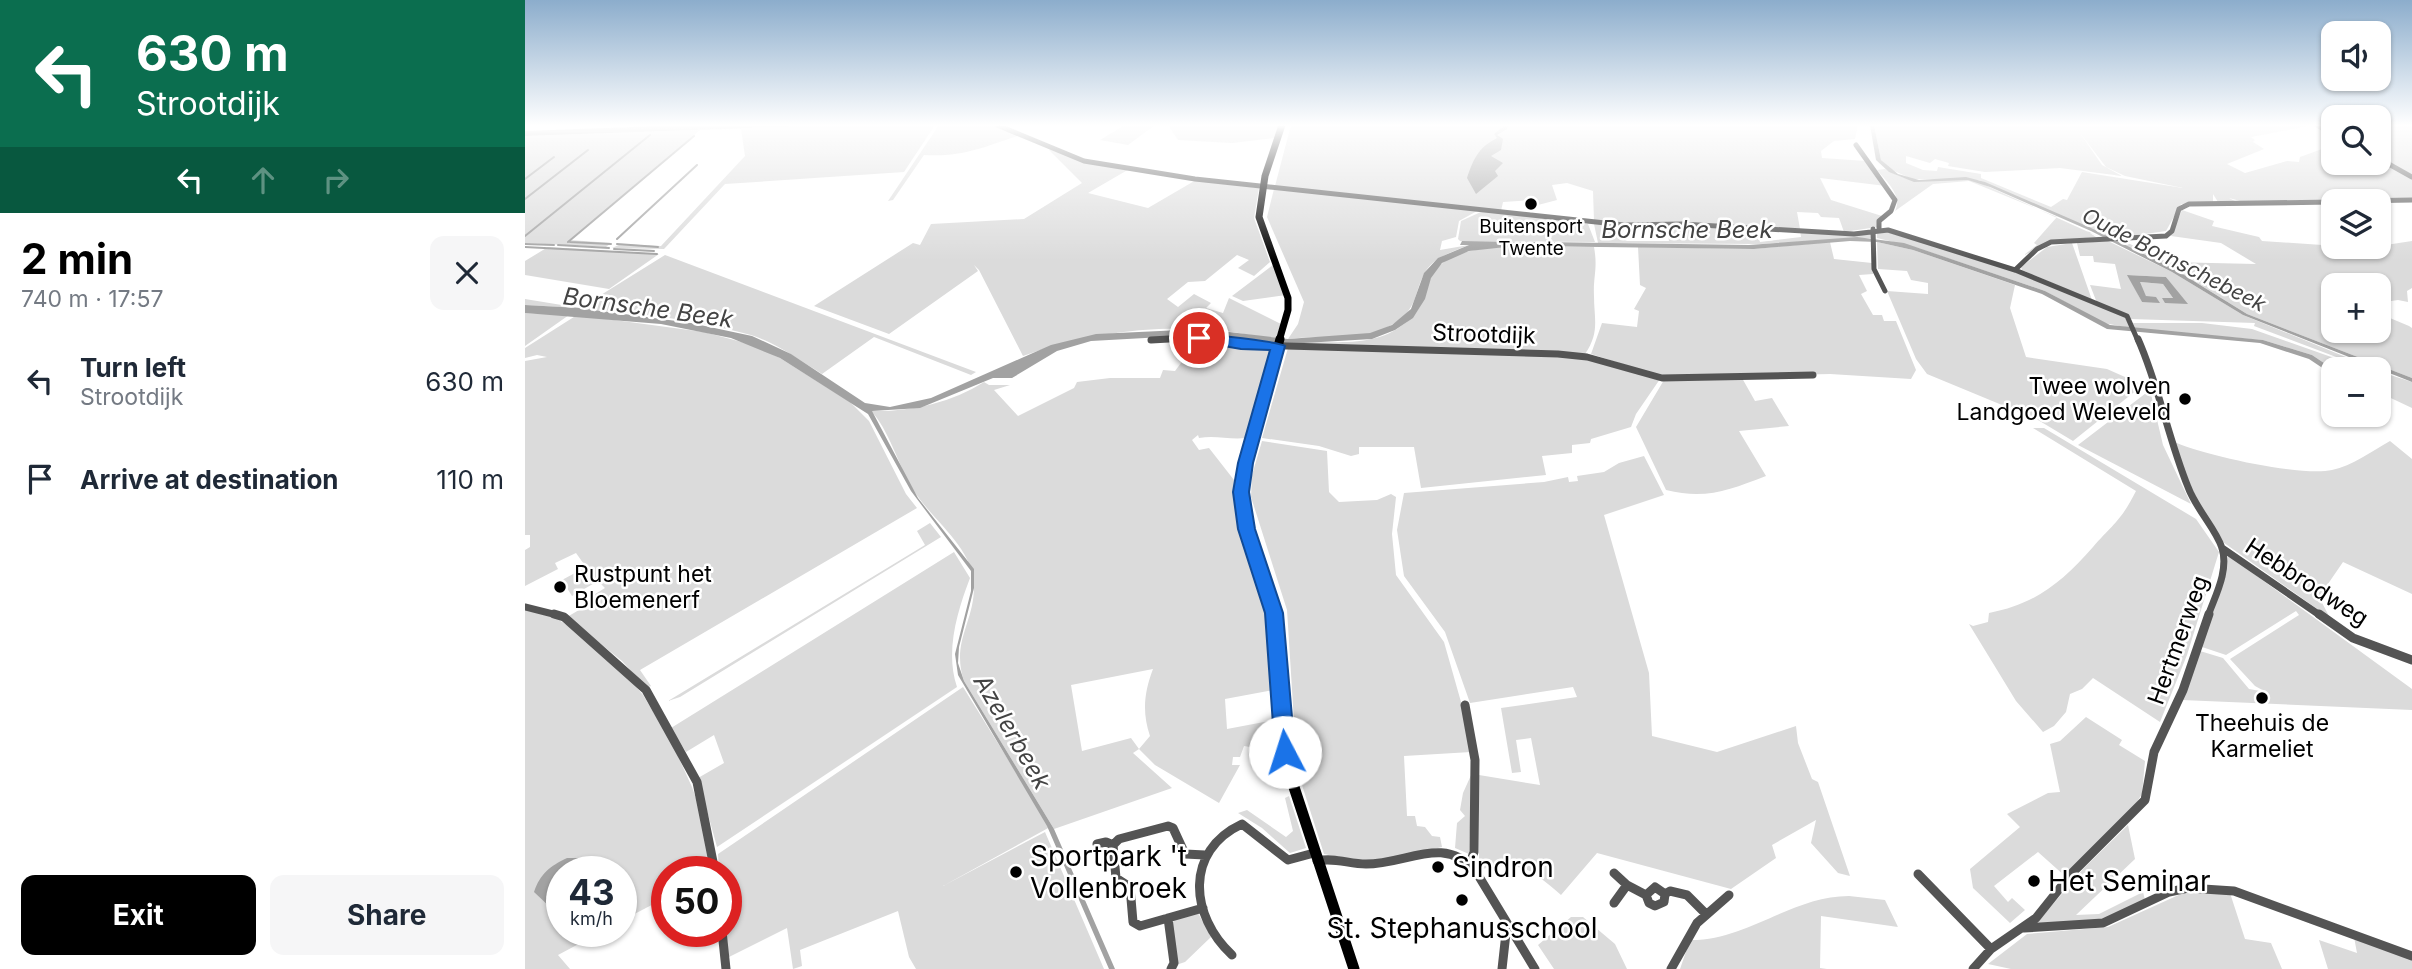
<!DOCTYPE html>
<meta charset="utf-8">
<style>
body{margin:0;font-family:Inter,sans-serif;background:#f6f6f7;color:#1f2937;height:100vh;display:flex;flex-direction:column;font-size:26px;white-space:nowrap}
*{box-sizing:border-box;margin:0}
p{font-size:23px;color:#747a83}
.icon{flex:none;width:38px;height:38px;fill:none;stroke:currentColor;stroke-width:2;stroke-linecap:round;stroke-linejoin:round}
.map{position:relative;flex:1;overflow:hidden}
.details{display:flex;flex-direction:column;background:#fff;width:525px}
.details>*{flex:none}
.hud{background:#0b6e4f;color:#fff;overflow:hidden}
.controls{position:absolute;left:1796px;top:21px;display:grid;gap:14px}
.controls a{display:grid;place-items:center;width:70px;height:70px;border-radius:14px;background:#fff;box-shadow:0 2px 5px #0004;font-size:35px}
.speed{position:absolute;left:21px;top:856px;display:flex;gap:14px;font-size:35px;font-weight:700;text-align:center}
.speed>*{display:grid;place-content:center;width:91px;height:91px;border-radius:50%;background:#fff;box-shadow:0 2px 5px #0004;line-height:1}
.speed small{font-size:18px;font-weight:400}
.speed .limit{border:10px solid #d22;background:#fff;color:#111}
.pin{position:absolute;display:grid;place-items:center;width:60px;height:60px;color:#fff;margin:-30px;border:4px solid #fff;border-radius:50%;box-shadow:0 2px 7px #0007}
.me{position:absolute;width:77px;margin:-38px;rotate:355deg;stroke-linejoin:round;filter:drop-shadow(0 0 5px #0008)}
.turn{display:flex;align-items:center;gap:24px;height:147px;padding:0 21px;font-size:32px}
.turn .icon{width:91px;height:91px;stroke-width:2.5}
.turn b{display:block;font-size:49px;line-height:60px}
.lanes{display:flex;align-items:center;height:66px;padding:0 21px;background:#0003;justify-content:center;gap:35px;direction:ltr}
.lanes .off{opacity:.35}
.round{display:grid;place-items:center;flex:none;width:74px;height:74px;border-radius:14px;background:#f6f6f7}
.overview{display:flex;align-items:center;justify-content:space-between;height:119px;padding:0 21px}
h1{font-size:42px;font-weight:700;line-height:52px;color:#000}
.primary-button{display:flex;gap:14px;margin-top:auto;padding:14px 21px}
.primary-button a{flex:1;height:80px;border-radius:14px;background:#000;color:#fff;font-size:28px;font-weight:700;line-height:80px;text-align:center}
.primary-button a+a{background:#f6f6f7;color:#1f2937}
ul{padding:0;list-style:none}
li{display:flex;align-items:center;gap:21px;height:98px;padding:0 21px}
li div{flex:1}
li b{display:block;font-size:26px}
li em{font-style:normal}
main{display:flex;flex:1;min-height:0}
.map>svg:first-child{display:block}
</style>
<main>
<section class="details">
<div class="hud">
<div class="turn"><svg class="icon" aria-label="left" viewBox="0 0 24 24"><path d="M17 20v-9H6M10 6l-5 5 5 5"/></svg><div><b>630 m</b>Strootdijk</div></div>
<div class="lanes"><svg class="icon" aria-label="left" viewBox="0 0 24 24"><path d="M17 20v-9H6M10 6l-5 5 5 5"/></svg><svg class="icon off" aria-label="ahead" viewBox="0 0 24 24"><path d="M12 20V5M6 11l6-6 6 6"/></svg><svg class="icon off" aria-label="right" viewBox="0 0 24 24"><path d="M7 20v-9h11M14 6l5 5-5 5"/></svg></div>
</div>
<div class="overview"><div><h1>2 min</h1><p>740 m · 17:57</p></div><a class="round"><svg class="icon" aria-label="close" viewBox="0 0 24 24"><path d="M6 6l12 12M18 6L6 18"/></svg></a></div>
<ul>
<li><svg class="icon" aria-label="left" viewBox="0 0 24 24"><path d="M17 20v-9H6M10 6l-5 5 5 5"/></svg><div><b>Turn left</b><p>Strootdijk</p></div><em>630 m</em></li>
<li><svg class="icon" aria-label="arrive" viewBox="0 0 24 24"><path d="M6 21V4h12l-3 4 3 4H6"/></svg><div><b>Arrive at destination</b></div><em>110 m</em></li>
</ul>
<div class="primary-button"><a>Exit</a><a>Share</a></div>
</section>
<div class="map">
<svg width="1887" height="969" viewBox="0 0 1887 969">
<rect width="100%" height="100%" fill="#fff"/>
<path fill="#dbdbdb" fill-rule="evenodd" d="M305,125H410L379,172L200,184L139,249L87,248L96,244L136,246L220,156L216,129L175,130L45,240L86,243L81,247L0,243V136Z
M414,125H470L495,135C458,147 439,157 399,155L368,200L363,201Z
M600,125H630L603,145L575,140Z
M643,125H754L749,138L707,143L653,140Z
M766,125H1333L1330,139L1309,141L1296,151L1297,158L1341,161L1361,186L1295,178L1306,200L1357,216L1352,227L1319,232L1314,218L1296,217L1293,213L1272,212L1275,229L1069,221L1068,191L1042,183L1027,185L1032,200L1013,205L1011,200L978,202L976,211L750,186Z
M1349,125H1789L1726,137L1730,140L1728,142L1739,149L1702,164L1720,173L1762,161L1774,162L1775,157L1808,145V163H1853V160L1887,179V198L1719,202L1704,198L1714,203L1693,202L1688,194V202L1656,204L1641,231L1585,239L1454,180L1387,179L1365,169L1356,160ZM1555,133L1581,167L1600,176L1658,188L1557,172L1542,200L1538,199L1526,207L1456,178V174L1413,167L1412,171L1398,170L1381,163V156L1405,163L1410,159L1424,163L1423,166L1460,172L1535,168L1597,176L1577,165Z
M1853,125H1887V175L1853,157Z
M527,148L555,161L606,168L563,193L623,208L671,180L734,188L729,218L745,262L729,276L713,268L724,260L712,255L680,281L663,282L642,299L653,307L669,294L686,303L681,308L698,313L704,298L756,324L751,338C726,336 702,330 677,329C615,326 556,335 498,356L454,270L449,265L453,271L364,334L289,306L388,243L395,245L406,224L499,219L557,183L524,150Z
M1360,169C1397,191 1415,175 1451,181L1579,239L1562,231L1571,237L1532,241L1499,255L1512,245L1509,243L1532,217L1444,181L1408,184L1370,211C1378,196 1362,182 1352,170Z
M749,189L952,211L934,221L931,237L917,241L915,250L944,245C927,252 908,257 899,274C890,291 892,307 874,320C843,344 799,334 763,339L773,324L779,302L742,217Z
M1657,210L1689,221L1687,226L1734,237L1737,241L1841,248L1887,241V288L1882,291L1883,302L1873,300L1853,303V285H1808V331H1853V313L1884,326L1887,328V378L1722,314L1669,281L1588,241H1599L1642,262L1731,264L1696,243L1646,236Z
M958,211L1063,224L1070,242L935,241L933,239L936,221Z
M1069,224L1110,227H1099L1097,239L1102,241H1144L1141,226L1232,231L1235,242L1276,237L1275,230L1346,234V238L1236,244L1073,243Z
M1356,230L1488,271L1600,317L1605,328L1579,323L1520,291L1393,248L1352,238V231Z
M1583,241L1647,272L1718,315L1850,369H1834L1827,363L1729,326L1730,323L1606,319L1572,303L1565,285L1596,289L1590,264L1569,262L1568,256H1555L1552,243ZM1603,275L1641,277L1662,304L1648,298L1638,284L1614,282L1621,296L1617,302Z
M1305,242L1309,259L1347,263L1348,274L1334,275L1342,291L1336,294L1348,315H1357L1359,321H1371L1391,370L1386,379L1305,374L1142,378L1066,354L1077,323L1112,327L1114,311L1109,309L1121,288L1115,285L1113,247L1229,249Z
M1352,242L1388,250L1490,285L1485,308L1501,357L1582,369L1618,385L1548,441L1513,420L1402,374L1391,359L1362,291L1403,294V283L1386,280L1382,271L1353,269Z
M1547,243L1567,300L1497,270L1496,267L1522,247Z
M23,247L134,254L84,289L0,275V261Z
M973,247H1069C1073,269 1068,276 1069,296C1069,319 1075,332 1060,354L761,344C797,339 840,349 872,329C901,310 894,303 906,277C918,253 950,249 973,247Z
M140,255L451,372L446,375L349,337L297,374C274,360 251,343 226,335C154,315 74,309 0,305V299L55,308Z
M748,265L761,295L718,301L707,296Z
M0,313L44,315L0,346Z
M52,315L179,332L228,345L255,358L325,402L344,421L381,494L392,508L115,670L126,686L122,688L97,661L42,617L66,603L62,599L80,588L73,581L47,596L37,580L61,567L51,553L30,563L33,569L0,586V550L5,547V535H0V361L22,357L12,355L0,358V348Z
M1608,323H1677L1727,329L1812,359L1830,369H1808L1787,355L1738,340L1610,329Z
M675,339L747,347L721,438C704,440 691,435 674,438L673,435L667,440L674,450L684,448L709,480L716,522L738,582L748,690L700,699L702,729L750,720L757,770L738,763L725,747L719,746L715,757H708L707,765H715L694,803L630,765L614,749L608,753L647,788L529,829L439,681C426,642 449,623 449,587C449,547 406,520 387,488C374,466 363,428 346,411C385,412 426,403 459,382L464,385H485L469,390L493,416L549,388L552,382L585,378H635L638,370L650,371L662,355L667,356L677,343ZM628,669C619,693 617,712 625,736L614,749L606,738L557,751L546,685Z
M763,348L1052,357L1135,379L1111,414L1106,427L1066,439L1065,443L1047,445V453L1017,456L1021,475L896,488L889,447H834V454L826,456L794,446L737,438Z
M1853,371L1887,382V408L1853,392Z
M1217,378L1230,401L1247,398L1264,426L1214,431L1241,476C1204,490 1181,500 1141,490L1111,427L1139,380Z
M1625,390L1638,445L1666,504L1553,445Z
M1508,428H1519L1671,519L1694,552L1662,655L1635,722L1568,678L1557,689L1545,694L1541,712L1529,726L1518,732L1491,701L1444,624L1448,626L1463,622L1464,613C1511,604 1537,582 1568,547C1588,524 1596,521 1611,491Z
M737,441L802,451L804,492L814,502L852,500L866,494L871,497L867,534L871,575L919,642L938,709L946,752L879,756L882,816H890L892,826L900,827L907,836L915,837L917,847L859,860H830L799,854L777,785L771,753L762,610L726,497L727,475Z
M1647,441C1676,455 1777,477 1807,470C1827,466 1847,451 1865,441L1887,459V594L1818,562L1794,597L1805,618L1695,540L1680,519Z
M1119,456L1139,495L1079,515L1124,673L1127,736L1192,752L1271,726L1273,743L1287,779L1293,782L1325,876L1313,873L1286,843L1291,820L1247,845L1251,858L1206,889L1072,853L1036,895C1007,870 996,860 957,869L954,864V775L1015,785L1006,738L991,740L996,772L987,773L976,708L1052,697L1048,687L945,703L920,632L879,576L872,530L879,493L1019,482L1043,477L1044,482L1053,481L1052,476L1079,472L1094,463Z
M405,523L416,537L155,697L143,701L400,545L392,531Z
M429,552L445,578C432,612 420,652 432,687L192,847L173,778L199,763L189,735L161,752L146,728Z
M1703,555L1887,689V710L1657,700L1675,651L1698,658L1724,689L1741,692L1730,686L1705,659L1774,615L1771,611L1701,655L1677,647Z
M0,609L31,618L45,627L108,683L118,695L147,743L167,787L176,812L186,871L142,872V897L96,921V872L57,871V868L34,862L25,908L37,906V931H78L33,955L45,969H0Z
M438,687L525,827L418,886L520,832L579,969H391L384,957L373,911L275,950L277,966L268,969L262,928L202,958L201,872L194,871L193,854Z
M1561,717L1597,740L1594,745L1620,761L1617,794L1610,805L1541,877L1513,852L1469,886L1483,902L1487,898L1500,910L1485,923L1448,888L1445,869L1495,827L1482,814L1523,793L1535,792L1525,744L1535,741Z
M947,773L944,854L930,848L932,823L940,816L935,810L938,793Z
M764,796L781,848L765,853L737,828L713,813L722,810L761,837L768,831L760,798Z
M1603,825L1610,859L1551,915L1574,914L1618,892L1620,900L1580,920L1510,925L1559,868Z
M1674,891L1705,893L1720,939L1746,943L1757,969H1486L1463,964L1502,934L1583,927L1658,893Z
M1324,896L1360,900L1373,927L1296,916L1295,968L1302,969H1155L1165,940C1221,941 1267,896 1324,896Z
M673,913L686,937L660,962L651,965L647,924L650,919Z
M1046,917H1058L1090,944L1102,969H1029L1013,945Z
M1829,937L1887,959V969H1803L1794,940L1832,953Z"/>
<path fill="#a2a2a2" d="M158,125H305L0,136V131Z
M980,125H983L982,129L972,135L978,139L976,150L966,156L978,163L970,171L973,176L951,194L942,178C948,161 952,148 972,138L969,134Z
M1345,125H1349L1356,160L1373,174L1394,180L1441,177L1460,182L1564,227L1651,270L1722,314L1887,378V382L1718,315L1647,272L1566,231L1465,187L1443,180L1389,182L1364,172L1351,160Z
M1332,237L1379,243L1520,291L1585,325L1738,340L1787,355L1808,369V375L1784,359L1735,343L1582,329L1517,294L1388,250L1352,242L1325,241L1229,249L990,246L944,251L917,263L906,278L900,299L888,318L870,330L847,339L762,344L720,342L674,335L566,341L532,351L487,378H468L395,408L347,411L393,498L449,569V588L434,647L433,663L439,681L529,829L590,969H584L522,826L433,675L430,654L446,591V571L386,491L343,414L255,358L206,338L136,324L0,313V305L55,308L166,323L227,336L266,354L340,403L365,407L406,398L526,345L571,334L678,329L763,339L845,333L867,325L886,309L899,273L913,258L944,245H935L937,241L1224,245Z
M1602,275L1641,277L1663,304L1640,303L1637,298H1648L1638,284L1615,282L1621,296L1631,297L1635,303L1617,302Z
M42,858H53L57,871L37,872V906L26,908L9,892C15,874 25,866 42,858Z"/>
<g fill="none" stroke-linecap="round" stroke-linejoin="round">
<path stroke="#a2a2a2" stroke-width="2" d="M0,179L29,157
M0,199L63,150
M0,236L125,135
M92,239L172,165
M43,242L169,136
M45,242L86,244
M0,244L29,245
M92,244L133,247
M33,245L84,248
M0,247L132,254
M89,249L129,251"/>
<path stroke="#545454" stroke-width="5" d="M472,125L559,161L670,179L1099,225L1157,224L1329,234L1363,230L1490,270L1602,316L1613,341
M1792,125L1808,134
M1331,145L1370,200L1366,211L1354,221V229
M1853,158L1887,177
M1830,201L1887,200
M1348,229L1349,269L1360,291
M1490,270L1512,249L1526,242L1641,236L1647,231L1654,209L1664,204L1808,202
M626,340L674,337L697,341"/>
<path stroke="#545454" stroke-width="7" d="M686,339L724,345L1033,354L1062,357L1137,378L1288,375
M1613,339C1634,386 1643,438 1663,487C1671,509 1691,529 1697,548C1704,571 1690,596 1683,616
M626,340L644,339
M1697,548L1796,616
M0,607L36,616"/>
<path stroke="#545454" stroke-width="9" d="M29,614L39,617L121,690L172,782L190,872
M1794,614L1828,638L1887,660
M940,705L950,760L949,852L945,863
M572,844L581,842L588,845
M792,861C809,857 824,864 841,864C882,864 918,835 950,870L1010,969
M1089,873L1102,885
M1393,874L1466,949
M1121,895L1130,887L1140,894L1145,891L1162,895L1181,914
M1089,903L1102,885L1121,895L1124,903L1130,906L1139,902L1140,894
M678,908L615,926L608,922L605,887L591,878L588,845L594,839L643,826L648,828L660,854L680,855
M643,918L649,963L646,969
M1499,928L1578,923L1644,892L1663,888L1709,891L1887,956
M197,931L201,969
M707,955C665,916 659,851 717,824L763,860L789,853
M977,969L982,924
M1146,969L1172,923L1204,895
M1448,969L1466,949L1511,918L1547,873L1620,800L1629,752L1658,690L1684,614"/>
<path stroke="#000" stroke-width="7" d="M754,341L763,310V298L734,217L740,176L757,125"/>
<path stroke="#000" stroke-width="9" d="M749,616L718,511L717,480L755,339"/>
<path stroke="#000" stroke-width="11" d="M749,614L758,734L765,775L829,969"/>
</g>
<linearGradient id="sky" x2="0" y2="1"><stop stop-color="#8cadcc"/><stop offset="0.48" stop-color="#fff"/><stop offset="1" stop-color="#fff" stop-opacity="0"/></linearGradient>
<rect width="1887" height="261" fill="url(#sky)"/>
<path fill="#1a73e8" stroke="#114b97" stroke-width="2" d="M674,333C689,336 754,341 760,346L728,463L724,492L730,529L758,613L770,752L767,758L760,761L753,758L750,752L740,613L713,529L708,492L713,463L745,350L716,349L669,341V334Z"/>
<g fill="#000" stroke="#fff" stroke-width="2.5">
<circle cx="1006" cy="204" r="7"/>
<circle cx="1660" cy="399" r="7"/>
<circle cx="35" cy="587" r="7"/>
<circle cx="1737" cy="698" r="7"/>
<circle cx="913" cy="867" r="7"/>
<circle cx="491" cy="872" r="7"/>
<circle cx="1509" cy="881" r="7"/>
<circle cx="937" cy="900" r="7"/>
</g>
<g text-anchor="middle" stroke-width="5" stroke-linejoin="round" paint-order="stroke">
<g font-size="19" fill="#000" stroke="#fff">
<text x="1006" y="233">Buitensport<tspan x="1006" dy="22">Twente</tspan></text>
</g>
<g font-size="21" font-style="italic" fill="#434343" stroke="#fff">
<text transform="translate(1649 260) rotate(27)" y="7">Oude Bornschebeek</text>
</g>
<g font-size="23" fill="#000" stroke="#fff">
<text transform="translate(959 334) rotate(2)" y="8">Strootdijk</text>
<text transform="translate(1782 582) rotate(33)" y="8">Hebbrodweg</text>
<text transform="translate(1653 640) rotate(-70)" y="8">Hertmerweg</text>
</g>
<g font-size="23" fill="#000" stroke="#fff" text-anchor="end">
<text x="1646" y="394">Twee wolven<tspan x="1646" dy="26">Landgoed Weleveld</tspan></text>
<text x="49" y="582" text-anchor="start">Rustpunt het<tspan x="49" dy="26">Bloemenerf</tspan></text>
<text x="1737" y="731" text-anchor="middle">Theehuis de<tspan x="1737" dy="26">Karmeliet</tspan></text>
</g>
<g font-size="24" font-style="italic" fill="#434343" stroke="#fff">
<text x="1162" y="238">Bornsche Beek</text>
<text transform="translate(123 308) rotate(8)" y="8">Bornsche Beek</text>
<text transform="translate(487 732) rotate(60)" y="8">Azelerbeek</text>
</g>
<g font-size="28" fill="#000" stroke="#fff" text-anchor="start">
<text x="505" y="866">Sportpark 't<tspan x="505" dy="32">Vollenbroek</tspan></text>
<text x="927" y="877">Sindron</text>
<text x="1523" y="891">Het Seminar</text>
<text x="937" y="938" text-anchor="middle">St. Stephanusschool</text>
</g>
</g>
</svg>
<div class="controls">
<a><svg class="icon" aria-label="sound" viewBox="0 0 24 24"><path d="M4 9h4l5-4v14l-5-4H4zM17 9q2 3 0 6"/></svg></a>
<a><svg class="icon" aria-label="search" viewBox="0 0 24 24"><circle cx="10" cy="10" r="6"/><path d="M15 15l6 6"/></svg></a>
<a><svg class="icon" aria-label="layers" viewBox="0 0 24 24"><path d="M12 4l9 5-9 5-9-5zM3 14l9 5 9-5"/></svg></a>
<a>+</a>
<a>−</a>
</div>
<div class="speed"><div>43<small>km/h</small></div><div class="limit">50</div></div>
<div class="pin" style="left:674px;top:338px;background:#d93025"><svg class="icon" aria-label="arrive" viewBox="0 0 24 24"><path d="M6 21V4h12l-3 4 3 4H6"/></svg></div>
<svg class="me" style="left:760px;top:752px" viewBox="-20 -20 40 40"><circle r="19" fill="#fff"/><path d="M0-13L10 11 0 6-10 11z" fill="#1a73e8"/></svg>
</div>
</main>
